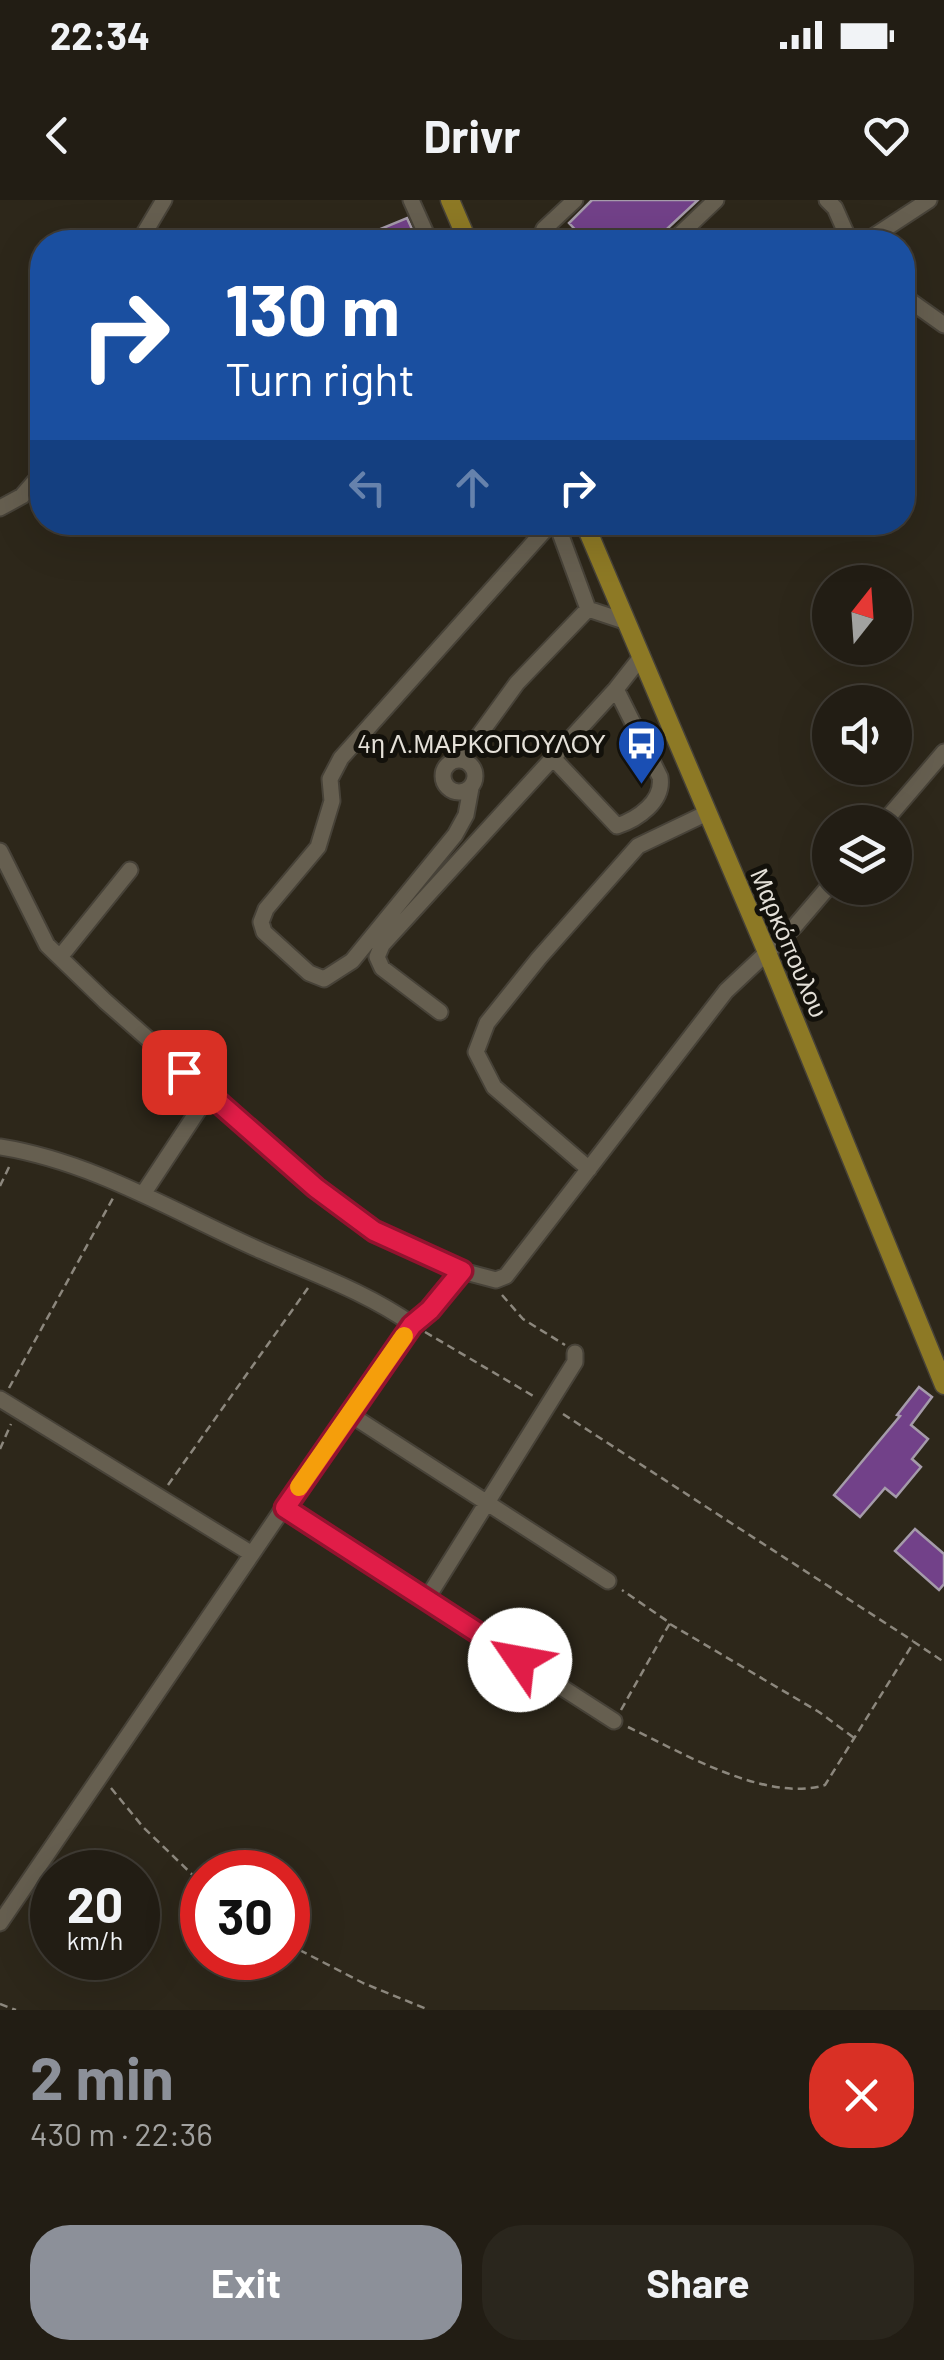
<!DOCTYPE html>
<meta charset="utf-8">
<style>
body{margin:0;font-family:Barlow,sans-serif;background:#2a261d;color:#f1f3f6;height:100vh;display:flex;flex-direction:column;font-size:38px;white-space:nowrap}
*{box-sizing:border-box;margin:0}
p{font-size:32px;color:#a2a2a0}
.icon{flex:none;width:55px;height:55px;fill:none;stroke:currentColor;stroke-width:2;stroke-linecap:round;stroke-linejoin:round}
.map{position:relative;height:1810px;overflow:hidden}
.side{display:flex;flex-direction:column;background:#221d14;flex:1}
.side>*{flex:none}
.top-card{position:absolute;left:30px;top:30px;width:885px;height:305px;border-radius:40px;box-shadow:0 10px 40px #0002,0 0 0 2px #3f3b34;background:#1a4fa0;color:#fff;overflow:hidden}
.needle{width:65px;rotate:17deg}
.controls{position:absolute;left:812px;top:365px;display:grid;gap:20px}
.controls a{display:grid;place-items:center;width:100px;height:100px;border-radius:50%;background:#221d14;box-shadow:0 10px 40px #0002,0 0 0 2px #3f3b34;font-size:50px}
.speed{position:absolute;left:30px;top:1650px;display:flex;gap:20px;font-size:50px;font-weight:700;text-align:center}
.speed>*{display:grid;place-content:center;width:130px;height:130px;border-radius:50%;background:#221d14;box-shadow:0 10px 40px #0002,0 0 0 2px #3f3b34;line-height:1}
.speed small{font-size:25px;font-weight:400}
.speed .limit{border:15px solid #d22;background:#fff;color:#111}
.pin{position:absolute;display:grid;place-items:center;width:85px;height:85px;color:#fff;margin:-42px;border-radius:20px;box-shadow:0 5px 15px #0006}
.me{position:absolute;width:110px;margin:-55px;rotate:303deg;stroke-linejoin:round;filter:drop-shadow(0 0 8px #0008)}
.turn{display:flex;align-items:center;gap:35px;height:210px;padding:0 30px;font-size:45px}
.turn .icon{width:130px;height:130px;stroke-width:2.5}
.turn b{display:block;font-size:70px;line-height:85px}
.lanes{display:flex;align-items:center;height:95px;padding:0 30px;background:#0003;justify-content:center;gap:50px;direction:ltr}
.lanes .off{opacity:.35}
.round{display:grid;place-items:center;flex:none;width:105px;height:105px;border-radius:40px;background:#2a261d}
.headline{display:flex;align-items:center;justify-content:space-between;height:170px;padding:0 30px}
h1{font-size:60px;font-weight:700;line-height:75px;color:#8c9099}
.primary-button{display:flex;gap:20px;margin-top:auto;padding:20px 30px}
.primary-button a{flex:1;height:115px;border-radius:40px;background:#8c9099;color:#fff;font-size:40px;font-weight:700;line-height:115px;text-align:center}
.primary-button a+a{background:#2a261d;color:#f1f3f6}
.status{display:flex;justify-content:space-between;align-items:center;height:70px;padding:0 50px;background:#221d14;direction:ltr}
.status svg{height:28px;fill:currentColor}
header{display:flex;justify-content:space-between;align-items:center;height:130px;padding:0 30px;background:#221d14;font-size:45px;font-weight:700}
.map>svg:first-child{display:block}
</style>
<div class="status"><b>22:34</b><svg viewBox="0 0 49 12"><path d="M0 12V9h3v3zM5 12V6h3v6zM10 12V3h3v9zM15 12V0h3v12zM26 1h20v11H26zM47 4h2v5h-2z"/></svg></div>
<header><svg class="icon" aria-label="back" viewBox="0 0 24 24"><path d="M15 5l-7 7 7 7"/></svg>Drivr<svg class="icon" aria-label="heart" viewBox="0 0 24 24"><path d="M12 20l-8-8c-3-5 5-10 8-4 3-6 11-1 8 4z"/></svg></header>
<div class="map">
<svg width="944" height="1810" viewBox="0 0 944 1810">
<rect width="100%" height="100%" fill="#2d271a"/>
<path fill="#724189" stroke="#a59baa" stroke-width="2.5" d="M592,0H698L653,42H587L569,23Z
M407,18L416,38L405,42H349Z
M919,1187L932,1197L911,1225L928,1239L912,1259L921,1267L896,1297L885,1288L860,1317L834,1295L900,1216L897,1215Z
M915,1329L944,1354V1384L939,1390L895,1351Z"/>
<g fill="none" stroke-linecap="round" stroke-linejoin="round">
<defs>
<path id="minor" d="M411,0L428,38L467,41
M827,0L835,8L850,42
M139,42L164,0
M539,42L544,29L575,0
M672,42L716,0
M865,42L929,0
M902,95L944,125
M0,308L22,296L42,273
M556,322L588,409L627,422
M553,558L617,626C638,619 664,601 660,577L616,489
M443 576a16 16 0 1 1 32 0a16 16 0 1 1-32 0Z
M461,560L517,483L588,409
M471,588L466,615L455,635L352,761L324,779L309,773L264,732L261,722L266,709L318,647L332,601L330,579L341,558L552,322
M884,622L944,552
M0,651L47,745L105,801L316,987L374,1031L423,1055L462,1071L496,1080L506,1076L726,791L795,726L830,685
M60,757L130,670
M440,812L382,768L377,757L382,745L616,489L642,456
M0,947C94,962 176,1013 262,1051C314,1074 366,1092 413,1125
M589,969L494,887L476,852L487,823L539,758L638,646L707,613
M143,994L209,894
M462,1071L430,1111L413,1125L348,1213L608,1381
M575,1153V1162L426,1400L614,1521
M0,1199L252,1354L348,1213
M285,1308L426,1400
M0,1723L252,1354"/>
<path id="major" d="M450,0L468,42
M584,322L766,750L944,1185"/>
</defs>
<use href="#minor" stroke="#474238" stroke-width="19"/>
<use href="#major" stroke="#474238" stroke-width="21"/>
<path stroke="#8c877d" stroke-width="2.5" stroke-dasharray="8 5" stroke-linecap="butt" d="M0,986L10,965
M502,1095L523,1119L565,1145
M425,1132L535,1197
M9,1188L113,998
M563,1214L913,1441
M0,1249L11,1224
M168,1285L308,1088
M670,1424L819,1512L854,1538
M621,1510L670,1423L622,1390
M628,1527C681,1552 766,1603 825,1585L914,1442L944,1462
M111,1588L143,1627L202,1684
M288,1744L363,1783L429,1810
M0,1804L16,1810"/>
<use href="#minor" stroke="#665f50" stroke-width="15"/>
<use href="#major" stroke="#8d7925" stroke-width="18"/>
</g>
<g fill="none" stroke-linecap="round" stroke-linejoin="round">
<defs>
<path id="route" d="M184,872L316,988L374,1031L462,1071L430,1110L412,1125L285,1308L520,1460"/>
</defs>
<use href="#route" stroke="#92132f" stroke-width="25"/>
<use href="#route" stroke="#e11d48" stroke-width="18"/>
<path stroke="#f59e0b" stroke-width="18" d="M299,1287L404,1136"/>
</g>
<defs>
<symbol id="bus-pin" viewBox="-11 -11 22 30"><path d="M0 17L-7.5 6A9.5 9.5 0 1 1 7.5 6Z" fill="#1a4fb4" stroke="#13110b"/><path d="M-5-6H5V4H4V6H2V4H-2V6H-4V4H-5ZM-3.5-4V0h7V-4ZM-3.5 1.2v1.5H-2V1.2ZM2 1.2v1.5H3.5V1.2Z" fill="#fff"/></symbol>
</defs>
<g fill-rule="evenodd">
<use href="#bus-pin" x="614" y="516" width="55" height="75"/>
</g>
<g text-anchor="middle" stroke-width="10" stroke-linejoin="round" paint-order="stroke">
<g font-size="25" fill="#e4e0d8" stroke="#13110b" text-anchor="end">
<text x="606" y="553">4η Λ.ΜΑΡΚΟΠΟΥΛΟΥ</text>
</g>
<g font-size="25" fill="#e4e0d8" stroke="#13110b">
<text transform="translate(789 743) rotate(67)" y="9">Μαρκόπουλου</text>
</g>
</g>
</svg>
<div class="controls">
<a><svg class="needle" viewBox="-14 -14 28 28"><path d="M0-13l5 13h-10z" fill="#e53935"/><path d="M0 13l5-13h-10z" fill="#a2a2a0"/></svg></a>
<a><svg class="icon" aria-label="sound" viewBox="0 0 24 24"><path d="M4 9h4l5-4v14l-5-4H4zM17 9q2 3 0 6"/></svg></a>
<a><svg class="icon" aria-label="layers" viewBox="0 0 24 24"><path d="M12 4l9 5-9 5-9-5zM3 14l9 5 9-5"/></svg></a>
</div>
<div class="speed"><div>20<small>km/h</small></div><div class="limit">30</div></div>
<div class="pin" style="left:184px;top:872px;background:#d93025"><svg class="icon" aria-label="arrive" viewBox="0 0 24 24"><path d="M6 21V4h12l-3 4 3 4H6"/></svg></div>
<svg class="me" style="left:520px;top:1460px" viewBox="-20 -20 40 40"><circle r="19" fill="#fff"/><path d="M0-13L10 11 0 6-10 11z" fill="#e11d48"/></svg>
<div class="top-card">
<div class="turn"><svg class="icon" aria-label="right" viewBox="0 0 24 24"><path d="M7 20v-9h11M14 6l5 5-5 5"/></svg><div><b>130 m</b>Turn right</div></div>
<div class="lanes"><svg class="icon off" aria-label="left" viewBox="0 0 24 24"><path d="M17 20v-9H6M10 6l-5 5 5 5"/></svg><svg class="icon off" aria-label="ahead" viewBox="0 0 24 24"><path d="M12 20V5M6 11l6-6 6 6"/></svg><svg class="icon" aria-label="right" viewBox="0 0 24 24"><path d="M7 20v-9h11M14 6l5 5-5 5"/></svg></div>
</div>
</div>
<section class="side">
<div class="headline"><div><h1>2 min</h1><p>430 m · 22:36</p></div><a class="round" style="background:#d93025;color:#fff"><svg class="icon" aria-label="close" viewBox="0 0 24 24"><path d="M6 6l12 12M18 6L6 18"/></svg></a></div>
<div class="primary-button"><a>Exit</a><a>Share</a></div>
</section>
